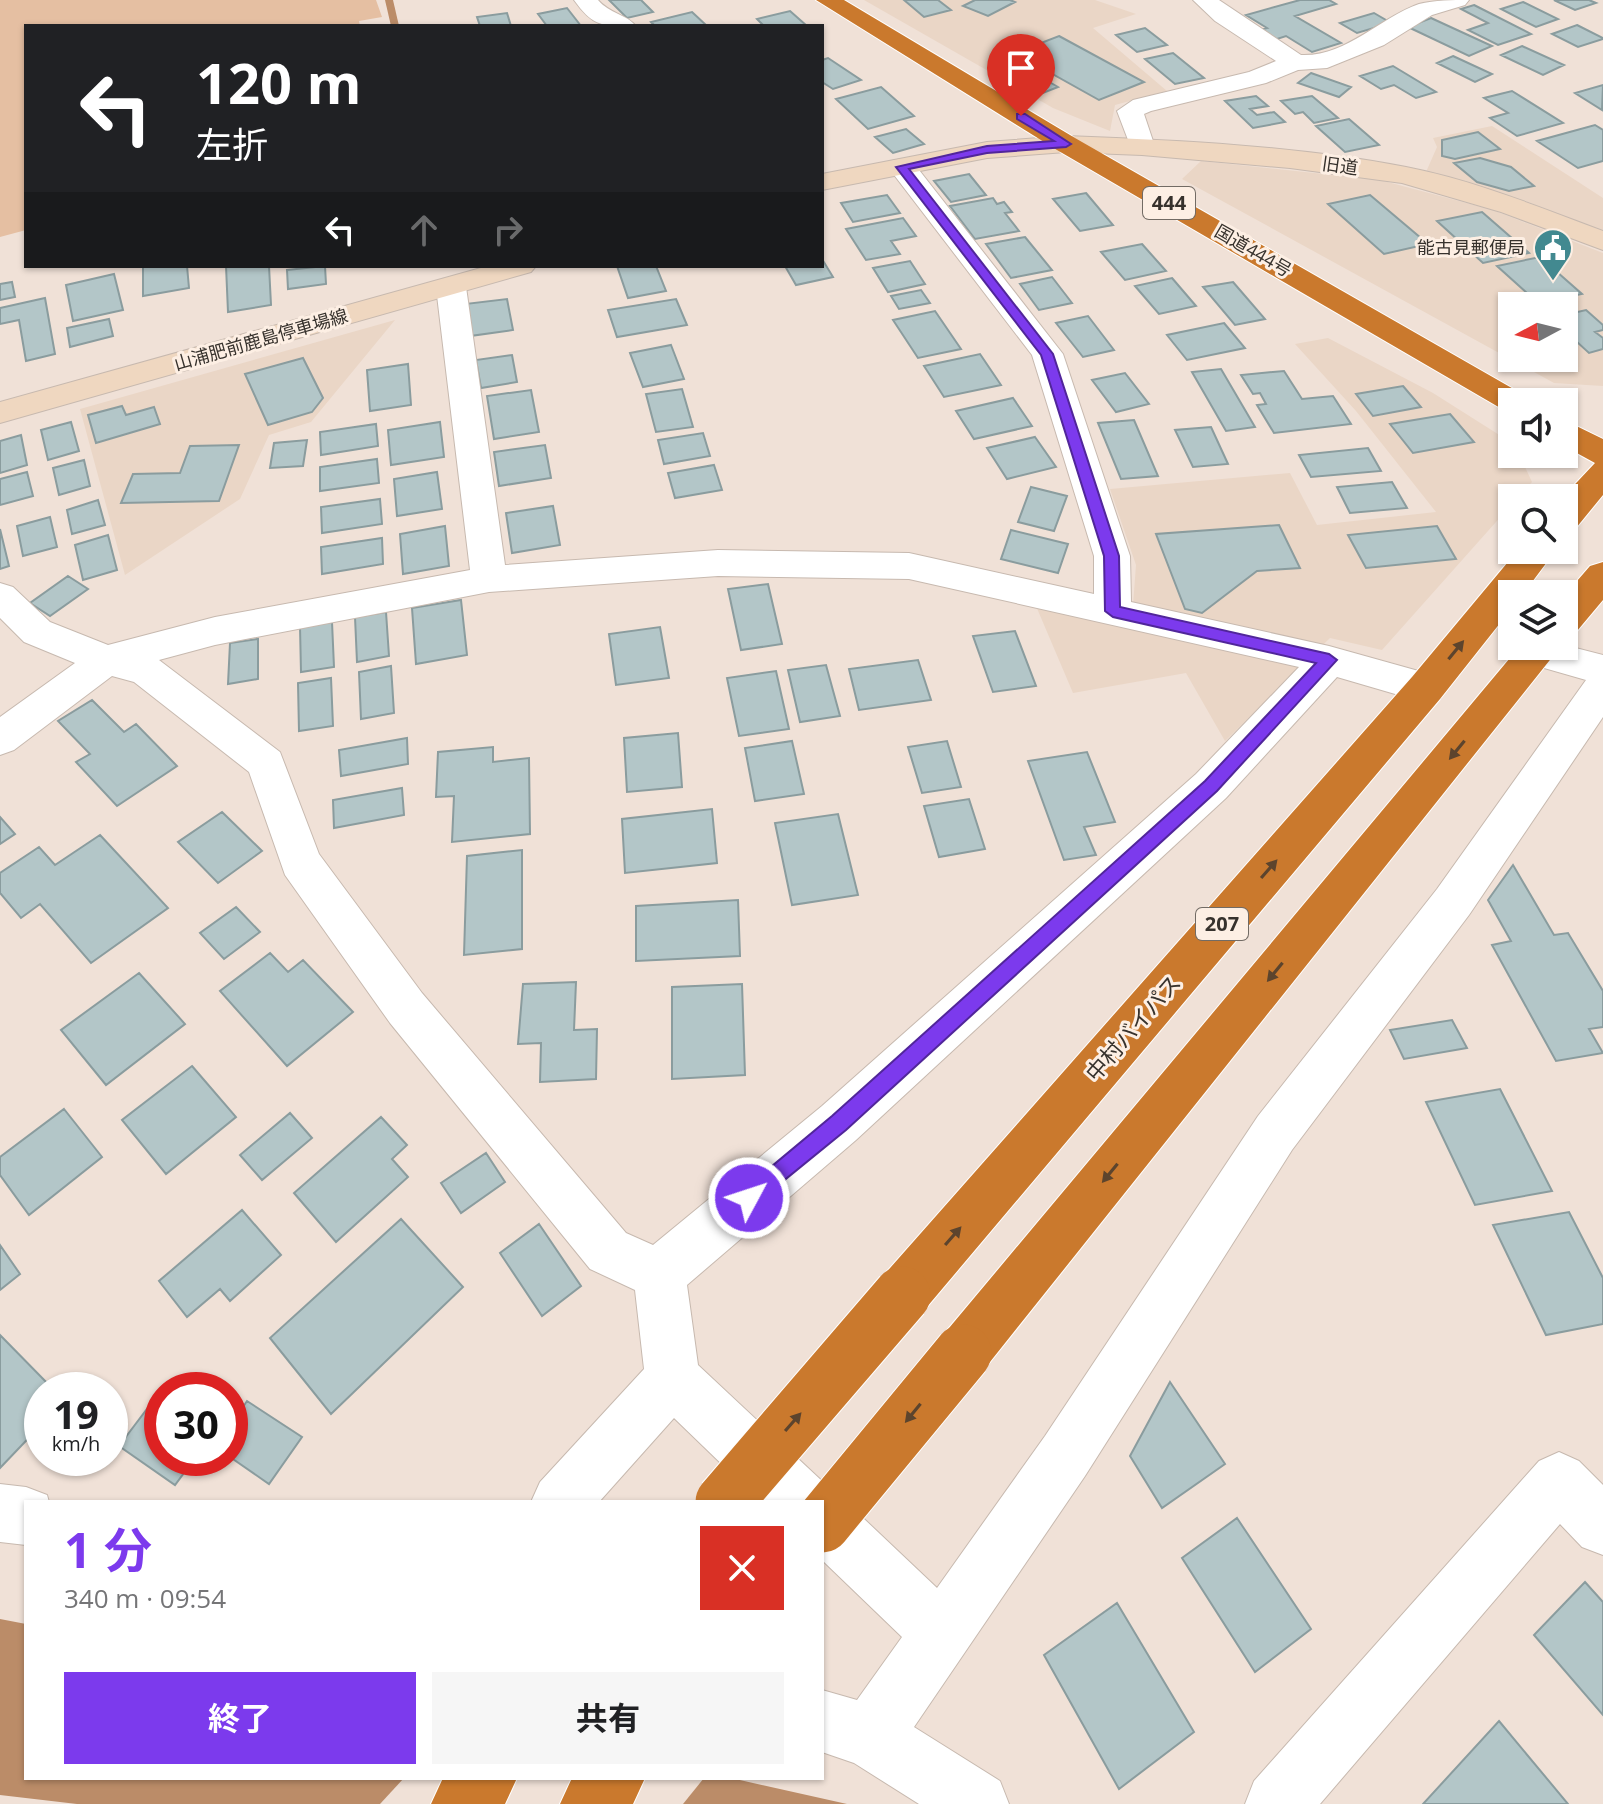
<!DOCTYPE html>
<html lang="ja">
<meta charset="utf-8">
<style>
body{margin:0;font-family:"Open Sans","Noto Sans JP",sans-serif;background:#f6f6f6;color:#202124;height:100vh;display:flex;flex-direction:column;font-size:30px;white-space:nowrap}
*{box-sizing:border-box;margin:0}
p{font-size:26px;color:#757577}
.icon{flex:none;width:44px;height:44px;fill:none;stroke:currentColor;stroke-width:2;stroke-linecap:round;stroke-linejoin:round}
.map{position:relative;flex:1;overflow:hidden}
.drawer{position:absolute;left:24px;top:1500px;width:800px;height:280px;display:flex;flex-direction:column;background:#fff;border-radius:0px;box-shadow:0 2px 6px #0004}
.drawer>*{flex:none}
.hud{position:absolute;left:24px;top:24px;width:800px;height:244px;border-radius:0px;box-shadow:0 2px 6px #0004;background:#202124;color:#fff;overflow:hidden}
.needle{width:52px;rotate:263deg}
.fabs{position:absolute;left:1498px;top:292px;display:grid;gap:16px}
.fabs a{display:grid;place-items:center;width:80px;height:80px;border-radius:0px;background:#fff;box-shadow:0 2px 6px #0004;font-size:40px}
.speed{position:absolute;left:24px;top:1372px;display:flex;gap:16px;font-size:40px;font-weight:700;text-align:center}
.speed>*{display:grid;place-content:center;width:104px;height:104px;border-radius:50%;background:#fff;box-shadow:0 2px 6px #0004;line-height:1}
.speed small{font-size:20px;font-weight:400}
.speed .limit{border:12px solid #d22;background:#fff;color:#111}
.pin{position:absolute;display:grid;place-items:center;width:68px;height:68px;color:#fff;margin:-82px -34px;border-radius:50% 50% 50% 0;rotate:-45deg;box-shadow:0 0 8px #0007}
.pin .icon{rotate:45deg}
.me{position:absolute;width:88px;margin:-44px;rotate:50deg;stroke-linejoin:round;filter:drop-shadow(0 0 6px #0008)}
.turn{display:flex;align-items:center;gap:28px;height:168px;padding:0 40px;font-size:36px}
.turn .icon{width:104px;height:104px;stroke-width:2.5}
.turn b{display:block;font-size:56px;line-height:68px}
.lanes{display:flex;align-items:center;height:76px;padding:0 40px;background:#0003;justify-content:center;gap:40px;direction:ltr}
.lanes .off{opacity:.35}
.round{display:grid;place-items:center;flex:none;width:84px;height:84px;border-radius:0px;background:#f6f6f6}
.headline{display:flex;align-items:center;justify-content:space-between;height:136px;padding:0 40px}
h1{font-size:48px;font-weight:700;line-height:60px;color:#7c3aed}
.cta{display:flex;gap:16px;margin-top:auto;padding:16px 40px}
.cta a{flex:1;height:92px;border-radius:0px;background:#7c3aed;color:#fff;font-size:32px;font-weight:700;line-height:92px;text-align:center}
.cta a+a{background:#f6f6f6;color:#202124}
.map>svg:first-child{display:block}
</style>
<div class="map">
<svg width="1603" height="1804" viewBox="0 0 1603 1804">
<rect width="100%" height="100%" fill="#f0e1d7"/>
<path fill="#ead6c6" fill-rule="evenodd" d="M864,0H1095L1136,14L1093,28L1167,91L1115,105L1110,131L1053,108Z
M1492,126L1603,198V231L1525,201L1426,172L1437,147L1433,138Z
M1201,161L1380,180L1493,210L1603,253V386L1554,383L1182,179ZM1512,306H1564V358H1512Z
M395,320L311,422L269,435L240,499L125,575L80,409Z
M1328,338L1433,393L1512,443V454H1519L1532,482L1517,498H1512V504L1382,650L1330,638L1225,741L1186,673L1073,693L1036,606L1132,619L1136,565L1110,489L1290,473L1317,525L1436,512L1356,411L1295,344Z"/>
<path fill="#e5bfa2" d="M0,0H376L382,17L359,21L360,26H26V230L0,237Z"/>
<path fill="#bb8c68" d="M0,1619L26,1624V1778H731L847,1804H77L0,1795Z"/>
<path fill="#f0e1d7" d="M404,1778H704L683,1804H380Z"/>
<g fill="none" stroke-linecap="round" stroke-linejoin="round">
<path fill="#bb8c68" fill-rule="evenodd" d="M385,0H393L399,26H391Z"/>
</g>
<path fill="#b3c6c8" stroke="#8a9c9e" stroke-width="2" d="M609,0H641L653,12L627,18Z
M904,0H938L951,10L924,17Z
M975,0H1010L1015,2L988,16L963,6Z
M1300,0H1329L1336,4L1295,16L1341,43L1312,52L1286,36L1274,40L1258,30L1267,28L1246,15Z
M1554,0H1589L1596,3L1575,10Z
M1523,2L1558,19L1536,27L1501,9Z
M1474,5L1531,34L1498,45L1468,30L1488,23L1461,9Z
M567,8L581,26H547L538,14Z
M790,11L807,26H764L757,19Z
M692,12L707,26H655L651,22Z
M507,13L511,26H480L477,17Z
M1374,13L1391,23L1357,33L1340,23Z
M1431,18L1492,46L1469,56L1408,27Z
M1577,25L1603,38V39L1578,47L1552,34Z
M1145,28L1167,45L1137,52L1116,35Z
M1059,36L1144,82L1099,100L1015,53Z
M1522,46L1564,65L1543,75L1501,55Z
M1173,53L1204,78L1175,84L1145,59Z
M1453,56L1492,74L1475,82L1437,63Z
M828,58L861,80L833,89L822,82V60Z
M1393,66L1436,92L1416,98L1394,85L1381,89L1360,76Z
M1032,72L1058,87L1043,93L1017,78Z
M1311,73L1351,87L1339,97L1298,83Z
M1603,85L1602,110L1575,93Z
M881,87L914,116L868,129L836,99Z
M1512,91L1563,123L1517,136L1490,118L1508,113L1484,98Z
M1256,96L1268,106L1250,109L1257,115L1274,112L1285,122L1253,128L1225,101Z
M1312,96L1338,118L1314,123L1303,112L1295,114L1281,101Z
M1349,119L1379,145L1345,152L1316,126Z
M1595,125L1603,130V161L1578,168L1537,141Z
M906,129L924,144L893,153L875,137Z
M1478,132L1500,149L1455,159L1442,156V140Z
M1480,158L1511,167L1534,186L1509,191L1477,182L1454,163Z
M969,174L986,195L951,202L934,181Z
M1086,193L1113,225L1080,231L1053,199Z
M887,195L900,213L853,222L841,203Z
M1370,195L1428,244L1384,254L1328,204Z
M993,198L997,204L1004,202L1012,212L1005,213L1019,231L975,239L950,206Z
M1482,212L1529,253L1483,263L1437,221Z
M903,218L916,236L891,241L900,254L866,260L846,229Z
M1025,237L1052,270L1011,278L986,244Z
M1142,244L1166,271L1125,280L1101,252Z
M1540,257L1582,294L1538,303L1497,266Z
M822,259L833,277L796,285L785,266H822Z
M910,261L925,284L888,292L873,268Z
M143,266H187L189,288L143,296Z
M226,266H269L271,305L228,312Z
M325,266L326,284L288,289L287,270Z
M617,266H656L666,291L628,298Z
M114,274L123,310L73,321L66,285Z
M1052,277L1072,303L1039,310L1020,284Z
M1172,278L1196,306L1159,314L1135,286Z
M12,282L15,297L0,300V284Z
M1233,282L1265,319L1235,325L1203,287Z
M921,290L930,303L899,309L891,296Z
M45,298L55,354L26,361L19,320L0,324V308Z
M507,299L513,330L470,336L465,304Z
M676,299L687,325L617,337L608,310Z
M1586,310L1603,325V330L1595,332L1603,338V349L1589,353L1564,330V315Z
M935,311L961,349L918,358L893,320Z
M1088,316L1114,350L1083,357L1056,323Z
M109,319L113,336L70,347L67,328Z
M1224,323L1245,348L1187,360L1167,335Z
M671,345L684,379L643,387L630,353Z
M980,354L1001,385L944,397L924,366Z
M512,355L517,382L481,388L476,360Z
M303,358L323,398L312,412L268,425L245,374Z
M408,364L411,405L370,411L367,370Z
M1221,369L1255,427L1226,431L1192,372Z
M1284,371L1302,399L1333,396L1351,424L1274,433L1257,405L1266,404L1260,393L1253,394L1241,375Z
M1125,373L1149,404L1116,412L1092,380Z
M1403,386L1421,407L1373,416L1356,394Z
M682,389L693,427L656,432L646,394Z
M531,390L539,432L494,439L487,396Z
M1013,398L1032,426L974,439L956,411Z
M122,406L126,415L154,407L160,424L96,443L88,415Z
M1450,414L1474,442L1413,453L1390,424Z
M1134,420L1158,476L1121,479L1098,423Z
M71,422L79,451L48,460L41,430Z
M440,422L444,457L391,465L388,430Z
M376,424L378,446L321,455L320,432Z
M1211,427L1228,464L1193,467L1175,430Z
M703,433L710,456L664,464L658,440Z
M21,435L27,465L0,473V441Z
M1035,437L1056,467L1007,479L987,448Z
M307,440L303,466L270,468L274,443Z
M239,445L219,501L121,503L133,474L180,473L190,446Z
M545,445L551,478L499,486L494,452Z
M1368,448L1381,471L1311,477L1299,455Z
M377,459L379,483L320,491V467Z
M84,460L90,486L59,495L53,468Z
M714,465L722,490L675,498L668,473Z
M27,472L33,496L0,505V479Z
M437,472L442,509L397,516L394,479Z
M1392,482L1407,508L1350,513L1337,487Z
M1031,487L1067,496L1054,531L1018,522Z
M380,499L382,524L322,533L321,507Z
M98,500L105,525L72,534L67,510Z
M553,506L560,545L512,553L506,513Z
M50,517L57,547L23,556L17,526Z
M1279,525L1300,568L1257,571L1202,613L1185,609L1156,534Z
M445,526L449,566L403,574L400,534Z
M1437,526L1456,559L1366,568L1348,535Z
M0,529L9,566L0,569Z
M1011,530L1068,544L1058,573L1001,559Z
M108,535L117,570L83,580L75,545Z
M382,538L383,564L322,574L321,547Z
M68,576L88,589L50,616L30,603Z
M768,584L782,644L741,650L728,589Z
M461,600L467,655L416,664L412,608Z
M386,612L389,656L357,662L355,617Z
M332,622L334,667L301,672L300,627Z
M660,627L669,678L616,685L609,634Z
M1015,631L1036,686L993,692L973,636Z
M258,639V679L228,684L230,643Z
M918,660L931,700L859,710L849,669Z
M826,665L840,716L800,722L788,670Z
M391,666L394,713L361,719L359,672Z
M776,671L789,729L739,736L727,678Z
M331,678L333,726L299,731L298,683Z
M92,700L124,732L136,724L177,766L117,806L76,762L90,754L58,721Z
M678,733L682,787L627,792L624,738Z
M407,738L408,764L341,776L339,750Z
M792,741L804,794L755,801L745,748Z
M947,741L961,787L922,793L908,747Z
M493,747V762L529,758L530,834L452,842L454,796L436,797L438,752Z
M1087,752L1115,822L1084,827L1096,855L1064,860L1028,761Z
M402,788L404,815L334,828L333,800Z
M969,799L985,849L939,857L924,806Z
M712,809L717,863L625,873L622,819Z
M222,812L262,851L218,883L178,842Z
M838,814L858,895L792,905L775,823Z
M0,817L15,834L0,844Z
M100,835L168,908L91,963L40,904L21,918L0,893V873L39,847L55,865Z
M522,850V949L464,955L467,856Z
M1513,865L1554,935L1568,933L1603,991V1027L1589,1029L1603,1053L1556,1061L1492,945L1511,941L1488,900Z
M738,900L740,956L636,961V906Z
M236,907L260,932L224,959L200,933Z
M270,953L288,972L303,960L353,1012L287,1066L220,991Z
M139,973L185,1024L106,1085L61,1030Z
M576,982L574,1030L597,1029L596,1079L540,1082L541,1043L518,1044L523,984Z
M742,984L745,1075L672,1079V987Z
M1452,1020L1467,1048L1404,1059L1390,1030Z
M192,1066L236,1117L166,1174L122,1120Z
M1500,1089L1552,1191L1475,1205L1426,1102Z
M64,1109L102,1157L29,1215L0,1175V1157Z
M290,1113L312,1138L262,1180L240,1155Z
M381,1117L407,1145L392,1159L408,1177L336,1242L294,1193Z
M486,1153L505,1182L461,1213L441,1183Z
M242,1210L281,1255L230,1301L220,1289L187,1317L159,1281Z
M1569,1212L1603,1278V1324L1546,1335L1493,1225Z
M401,1219L463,1287L331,1414L270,1338Z
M539,1224L581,1286L542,1316L500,1253Z
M0,1245L20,1274L0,1290Z
M0,1335L54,1390H42V1424L0,1468Z
M1170,1382L1225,1464L1162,1508L1130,1456Z
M159,1393L162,1396V1458H195L175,1485L119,1446Z
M247,1401L302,1437L269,1484L230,1457V1426Z
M1237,1518L1311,1629L1255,1672L1182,1558Z
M1585,1582L1603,1602V1715L1534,1635Z
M1117,1603L1194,1732L1119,1789L1044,1655Z
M1499,1721L1568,1804H1423Z"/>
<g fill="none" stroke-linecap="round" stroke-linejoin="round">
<defs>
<path id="street" d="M574,0H598C610,14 626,14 636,26C603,26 594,28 574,0Z
M1193,0H1219L1301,55C1346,57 1379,18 1419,4C1435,0 1452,0 1469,0L1465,5L1432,15L1384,45L1327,68L1298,70L1266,83L1151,111L1144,114L1155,147L1151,153H1133L1117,111L1133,100L1249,72L1276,61L1215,21Z
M902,159L912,161L1063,354L1130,556L1131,602L1329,646L1440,677L1446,688L1440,699L1426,703L1337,677L1226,798L856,1140L687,1285L698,1365L823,1482L828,1494L843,1499L937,1588L1045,1436L1258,1116L1437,889L1586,680L1523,662L1518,652L1521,646L1564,645L1603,655V717L1469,915L1292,1150L1085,1476L914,1727L1000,1781L1009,1804H919L854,1763L822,1752V1690L857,1700L902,1637L822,1560V1502H761L674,1418L599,1502H531L540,1482L644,1369L635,1290L590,1269L390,1023L285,875L249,772L134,682L112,676L14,750L0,755V717L75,663L24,642L0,618V583L13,587L50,622L108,645L215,617L470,570L436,287L440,281L451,278L462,281L466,287L505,565L718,550L909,553L1094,594V556L1032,355L888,167L892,161ZM718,576L909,579L1299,667L1196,774L822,1106L653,1245L626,1233L422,993L319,854L280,752L159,660L215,645L489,592Z
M1559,1452L1579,1461L1603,1485V1555L1582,1547L1560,1524L1320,1804H1245L1254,1781L1539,1461Z
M0,1484L26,1487L47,1495L49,1502H26V1545L0,1542Z"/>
<path id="secondary" d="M1066,136C1176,140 1298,146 1406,167C1473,180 1539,207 1603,231V250L1501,212L1402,183L1290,168L1142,155L1066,152L987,158L822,190V174L987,142Z
M488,266H536L531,272L0,423V402Z"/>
<path id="highway" d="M816,0H844L1075,138L1524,395L1529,402H1512V412L1502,409L1057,150Z
M1564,420L1603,439V495L1576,528L1564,531L1562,498L1595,463L1564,446Z
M1518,550H1556L1523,594H1512V608L1440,699L921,1314L902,1322L883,1314L875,1295L883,1276L1412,677Z
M1603,562V600L1577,631L1564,635V596L1590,566Z
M1520,646H1561L982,1372L963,1380L944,1372L936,1353L944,1334Z
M443,1778H517L505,1804H431Z
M572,1778H645L633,1804H560Z"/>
</defs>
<use href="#street" stroke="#c7b9af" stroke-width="2"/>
<use href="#secondary" stroke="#c7b9af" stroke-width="2"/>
<use href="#highway" stroke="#fff" stroke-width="2"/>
<use href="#street" fill="#fff" fill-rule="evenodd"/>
<use href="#secondary" fill="#efd7c0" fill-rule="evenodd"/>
<use href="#highway" fill="#ca792d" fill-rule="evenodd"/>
<defs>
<path id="highway-bridge" d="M724,1502L902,1295
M822,1524L963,1353"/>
</defs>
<use href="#highway-bridge" stroke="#fff" stroke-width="59" stroke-linecap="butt"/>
<use href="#highway-bridge" stroke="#ca792d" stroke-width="57"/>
</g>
<defs><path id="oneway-solid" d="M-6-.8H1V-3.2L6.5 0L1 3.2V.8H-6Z" transform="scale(2)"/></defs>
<g fill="#5c442d">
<use href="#oneway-solid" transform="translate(1456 650) rotate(-51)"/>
<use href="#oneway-solid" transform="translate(1457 750) rotate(129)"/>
<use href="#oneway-solid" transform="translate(1269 869) rotate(-49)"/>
<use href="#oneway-solid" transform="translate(1275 972) rotate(129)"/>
<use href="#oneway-solid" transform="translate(1110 1173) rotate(129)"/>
<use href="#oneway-solid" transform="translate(953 1236) rotate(-49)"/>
<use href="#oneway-solid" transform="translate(913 1413) rotate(129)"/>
<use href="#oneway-solid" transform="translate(793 1422) rotate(-49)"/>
</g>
<path fill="#7c3aed" stroke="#51269a" stroke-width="2" d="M1017,114H1025L1071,144L1066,147L987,153L909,169L1053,354L1119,556L1120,607L1329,654L1337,660L1217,791L846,1130L749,1209L742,1206L738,1198L742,1191L832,1116L1205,781L1316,663L1113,617L1105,611L1104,556L1041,355L896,167L987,146L1054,141L1017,119Z"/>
<defs>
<symbol id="civic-pin" viewBox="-11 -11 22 30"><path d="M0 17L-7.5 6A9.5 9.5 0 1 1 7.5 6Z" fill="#428990" stroke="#fdefe4"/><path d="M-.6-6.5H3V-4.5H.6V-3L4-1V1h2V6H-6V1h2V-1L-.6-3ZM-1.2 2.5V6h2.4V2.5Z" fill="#fff"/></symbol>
</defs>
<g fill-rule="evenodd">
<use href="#civic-pin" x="1531" y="226" width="44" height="60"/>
</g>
<g text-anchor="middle" stroke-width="6" stroke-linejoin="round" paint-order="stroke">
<g font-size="18" fill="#37322d" stroke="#fdefe4">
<text transform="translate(1340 166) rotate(8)" y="6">旧道</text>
<text transform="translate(1253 251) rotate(30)" y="6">国道444号</text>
<text transform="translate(261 340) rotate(-16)" y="6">山浦肥前鹿島停車場線</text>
</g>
<g font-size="18" fill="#37322d" stroke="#fdefe4" text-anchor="end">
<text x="1525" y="254">能古見郵便局</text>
</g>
<g fill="#fdefe4" stroke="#726b64" stroke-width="2">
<rect x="1143" y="187" width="52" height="32" rx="6"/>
<rect x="1196" y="908" width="52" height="32" rx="6"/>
</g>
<g font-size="20" font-weight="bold" fill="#37322d">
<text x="1169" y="210">444</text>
<text x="1222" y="931">207</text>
</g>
<g font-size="22" fill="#37322d" stroke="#fdefe4">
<text transform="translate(1133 1028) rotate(-49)" y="8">中村バイパス</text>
</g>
</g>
</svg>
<div class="fabs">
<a><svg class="needle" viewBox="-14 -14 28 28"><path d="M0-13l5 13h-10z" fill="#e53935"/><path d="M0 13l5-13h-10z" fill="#757577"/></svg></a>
<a><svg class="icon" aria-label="sound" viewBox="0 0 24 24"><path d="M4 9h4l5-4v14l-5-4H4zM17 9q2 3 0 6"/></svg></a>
<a><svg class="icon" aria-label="search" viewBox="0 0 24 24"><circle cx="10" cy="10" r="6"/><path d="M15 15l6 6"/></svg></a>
<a><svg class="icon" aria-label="layers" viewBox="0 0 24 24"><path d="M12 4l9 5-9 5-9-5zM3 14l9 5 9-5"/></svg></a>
</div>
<div class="speed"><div>19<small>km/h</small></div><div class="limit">30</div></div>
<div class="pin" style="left:1021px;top:116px;background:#d93025"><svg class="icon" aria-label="arrive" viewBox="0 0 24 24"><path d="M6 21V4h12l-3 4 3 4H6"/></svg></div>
<svg class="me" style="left:749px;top:1198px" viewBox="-20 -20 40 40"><circle r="17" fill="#7c3aed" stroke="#fff" stroke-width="3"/><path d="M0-11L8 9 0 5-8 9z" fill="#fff"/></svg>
<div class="hud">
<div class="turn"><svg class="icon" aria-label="left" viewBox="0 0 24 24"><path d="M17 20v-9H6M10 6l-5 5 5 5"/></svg><div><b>120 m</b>左折</div></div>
<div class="lanes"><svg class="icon" aria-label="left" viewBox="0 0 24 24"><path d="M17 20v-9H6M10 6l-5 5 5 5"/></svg><svg class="icon off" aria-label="ahead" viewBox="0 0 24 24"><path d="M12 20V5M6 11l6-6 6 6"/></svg><svg class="icon off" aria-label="right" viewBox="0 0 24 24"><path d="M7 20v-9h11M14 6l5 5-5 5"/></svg></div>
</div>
<section class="drawer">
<div class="headline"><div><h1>1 分</h1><p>340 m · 09:54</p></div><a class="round" style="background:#d93025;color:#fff"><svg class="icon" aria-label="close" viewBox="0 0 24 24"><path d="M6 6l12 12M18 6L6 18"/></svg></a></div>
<div class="cta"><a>終了</a><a>共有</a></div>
</section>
</div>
